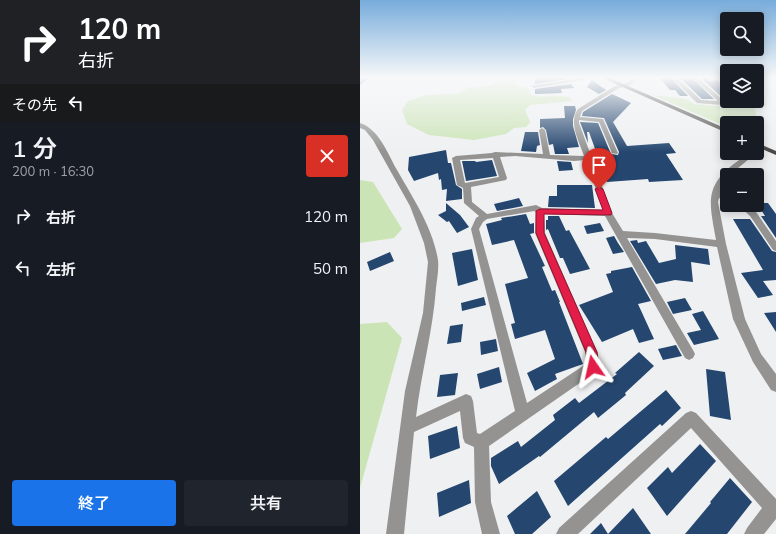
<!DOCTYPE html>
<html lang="ja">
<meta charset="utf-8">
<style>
body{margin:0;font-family:Mulish,"Noto Sans JP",sans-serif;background:#20242c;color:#f1f3f6;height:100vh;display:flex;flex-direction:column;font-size:15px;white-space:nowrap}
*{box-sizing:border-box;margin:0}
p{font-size:13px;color:#9ea1a6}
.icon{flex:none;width:22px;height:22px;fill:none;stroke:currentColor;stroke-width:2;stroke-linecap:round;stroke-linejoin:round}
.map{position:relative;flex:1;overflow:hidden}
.panel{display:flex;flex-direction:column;background:#171b24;width:360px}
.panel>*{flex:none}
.top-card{background:#202124;color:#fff;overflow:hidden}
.buttons{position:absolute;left:360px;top:12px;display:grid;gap:8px}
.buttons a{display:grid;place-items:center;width:44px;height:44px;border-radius:4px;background:#171b24;box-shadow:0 2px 10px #0003;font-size:20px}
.pin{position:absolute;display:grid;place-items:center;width:34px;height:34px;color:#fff;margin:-41px -17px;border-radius:50% 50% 50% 0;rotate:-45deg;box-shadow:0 0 4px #0007}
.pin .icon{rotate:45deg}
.me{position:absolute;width:44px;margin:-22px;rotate:349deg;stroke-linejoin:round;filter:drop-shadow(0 0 3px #0008)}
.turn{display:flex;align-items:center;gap:14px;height:84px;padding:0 12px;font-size:18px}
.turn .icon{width:52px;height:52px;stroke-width:2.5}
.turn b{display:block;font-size:28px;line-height:34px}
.then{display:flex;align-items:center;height:38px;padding:0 12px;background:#0003;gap:8px;font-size:15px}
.round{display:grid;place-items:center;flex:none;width:42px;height:42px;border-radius:4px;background:#20242c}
.summary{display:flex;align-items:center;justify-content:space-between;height:68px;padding:0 12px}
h1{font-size:24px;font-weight:600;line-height:30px}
.cta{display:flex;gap:8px;margin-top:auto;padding:8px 12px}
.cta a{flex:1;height:46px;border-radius:4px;background:#1a73e8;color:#fff;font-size:16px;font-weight:600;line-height:46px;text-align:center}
.cta a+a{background:#20242c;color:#f1f3f6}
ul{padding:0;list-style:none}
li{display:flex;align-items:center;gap:12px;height:52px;padding:0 12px}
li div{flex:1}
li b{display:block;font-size:15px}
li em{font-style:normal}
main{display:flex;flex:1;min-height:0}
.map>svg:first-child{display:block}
</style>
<main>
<section class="panel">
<div class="top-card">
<div class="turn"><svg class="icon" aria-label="right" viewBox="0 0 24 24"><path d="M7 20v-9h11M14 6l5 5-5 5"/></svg><div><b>120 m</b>右折</div></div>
<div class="then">その先<svg class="icon" aria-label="left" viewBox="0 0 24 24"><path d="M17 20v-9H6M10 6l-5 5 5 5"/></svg></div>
</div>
<div class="summary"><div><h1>1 分</h1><p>200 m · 16:30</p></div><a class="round" style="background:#d93025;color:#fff"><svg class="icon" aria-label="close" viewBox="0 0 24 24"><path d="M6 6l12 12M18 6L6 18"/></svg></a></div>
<ul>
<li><svg class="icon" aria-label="right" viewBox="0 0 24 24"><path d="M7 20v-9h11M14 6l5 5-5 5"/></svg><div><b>右折</b></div><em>120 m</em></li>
<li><svg class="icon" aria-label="left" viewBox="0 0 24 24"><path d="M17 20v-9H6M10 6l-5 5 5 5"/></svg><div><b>左折</b></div><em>50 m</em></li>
</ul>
<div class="cta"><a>終了</a><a>共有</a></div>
</section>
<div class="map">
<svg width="416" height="534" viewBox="0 0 416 534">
<rect width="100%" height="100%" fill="#eef0f2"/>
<path fill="#cbe4b6" d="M145,77H153L157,86L168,88L171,95C184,98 197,95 210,97L212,101L170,105L165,110L170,122L166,127L154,128L146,134L114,140L69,135L47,124L42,110L48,101L66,95L97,94L108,88L129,86Z
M293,95L326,99L334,104L366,107L385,101H397V99L407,104L395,108L400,141L397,140V123H367V127Z
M0,180L13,182L42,229L34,238L0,243Z
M27,322L42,338L0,488V324Z"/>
<path fill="#25466f" d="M175,77H206L207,79L175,84Z
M299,77H310L328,96H320L315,90H310Z
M319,77H331L354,99H342Z
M340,77H346L349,81L357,80L367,88V100H365Z
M232,80L246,90L239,94L227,87Z
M211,84L214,88L201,89L202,93L175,94V89Z
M252,94L271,103L253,122L267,146L309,143L316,153L306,154L323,180L289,182L288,179L247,182L229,132H227L228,143L220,122L238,123L251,154L258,155L259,152L244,118L222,116L223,112Z
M204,106H215L216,110L213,119V126L219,147L207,148L209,154H195L193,144L189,145L186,130L183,127L180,128V119L205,118Z
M165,132H178L180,145L177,146L176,152L161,151Z
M86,150L88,163H91L96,185L102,189V199L86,201L87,189L82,190L81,179L79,180L78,173L54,181L48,170L49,157Z
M132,160L137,176L106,181L102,161H115L116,162Z
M197,161L211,162L213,170L199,171Z
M197,185H232L235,208L188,207L189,196H197Z
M159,198L163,206L137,211L134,204Z
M86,203L100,215L109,227L97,233L89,221L87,222L78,215L86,211Z
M397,203H408L416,214V238L401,216H405Z
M166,214L170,224L174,223V233L170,234L185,266L182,267L192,291L195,290L200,302H199L223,364L195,374L197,379L175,391L167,373L195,359L185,330L155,339L151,324L155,323L145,284L168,278L154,240L132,245L126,224L142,220L141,218Z
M188,216H199L206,231L209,230L230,269L210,274L203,258H200L188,229L186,230V220H188Z
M373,219H390L412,251L416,252V280L403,281L413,295L398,298L381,273L403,270Z
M240,223L244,231L227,234L224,226Z
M254,236L258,243L264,252L253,254L246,238Z
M277,240L278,243L286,241L299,263L316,259L315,245L348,249L350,265L331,262L333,282L315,280L296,284L270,241Z
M112,249L118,280L98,286L92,253Z
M30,252L34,261L10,271L7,262Z
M272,267L291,301L278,304L294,339L279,343L273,329L242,342L219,305L253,292L246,274L251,273V271Z
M124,297L126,305L102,311L101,303Z
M325,298L332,310L313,314L307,302Z
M343,311L359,339L334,345L327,333L341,330L332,314Z
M416,312V332L404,313Z
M103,324L101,342L87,344L90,326Z
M136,339L138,351L121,355L120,342Z
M316,345L322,356L303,360L298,349Z
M279,352L294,366L265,393L266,395L238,418L234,412L180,457L179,456L139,484L131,466V458L158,441L161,447L195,420L193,415L215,398L219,403L257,374L255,373Z
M139,367L142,382L120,389L117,374Z
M346,369L365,372L371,420L350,416Z
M98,373L95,395L77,397L80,375Z
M306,390L321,408L302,426L300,424L208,506L194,481L246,437L248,439Z
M97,426L100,448L70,459L68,436Z
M340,444L356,461L307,516L287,488L308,467L312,473Z
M370,478L392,502L367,534H325L351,503L350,502Z
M109,480L111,503L79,517L77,493Z
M177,491L191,517L172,534H155L147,516Z
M273,508L291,534H230L241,523L248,534Z"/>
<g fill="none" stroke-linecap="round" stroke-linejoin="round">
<path fill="#949392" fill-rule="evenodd" d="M228,77H244L174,88L171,86Z
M274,77H279L271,85L259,88L222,111L220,117L243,119L258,153L257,154L252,153L239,122L219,120V123L252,213L263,231L295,233L356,240C350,205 343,187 375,163C382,158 387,153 396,153L370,175H367C367,181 361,186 360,193L367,195V201L359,198L358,202L366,244L385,319L401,354L416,374V392L411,390L393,362L373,319L357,247L295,239L267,238L333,350L335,354L333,358L329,360L325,358L245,216L184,214L185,233L237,352L239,367L237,371L129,446L131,502L140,534H122L115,502L114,447L105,443L103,438L100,411L54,432L44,534H26L45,391L63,313L68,262L64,243L50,206L13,140L5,130L0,128V123C19,129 28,154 37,170C53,198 73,228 78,260C79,269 77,279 76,288C73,331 61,373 56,417L106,394L111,396L113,401L117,433L120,434L155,411L111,229L116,218L119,216L104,203L103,188L97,185L92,158L96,156L132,153L135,152L183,154L179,130L182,128L185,130L190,155L224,156C219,141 208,122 218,109L255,86L267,83ZM155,156L214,161L226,160L243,210L182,208L176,205L127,214L112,202L111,187L146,180L147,178L140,157ZM133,158L139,177L105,183L100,160ZM174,211L176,212L175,233L225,352L226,364L167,403L119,229L123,222L127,219Z
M311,77H316L341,100L358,101L332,77H337L366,103L363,105L337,103Z
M364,77H367V80H365Z
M407,77V78L397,80V78Z
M378,205H387L396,212L416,241V251L413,250L390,216Z
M331,411L336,413L416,499V519L404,534H384L387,528L402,508L331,428L218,534H196L199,528L326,413Z"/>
<path fill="#4a4947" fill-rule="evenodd" d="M5,77H11L0,85V81Z
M240,77H247L367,129V133Z
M397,143L416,151V155L397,147Z"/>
</g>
<linearGradient id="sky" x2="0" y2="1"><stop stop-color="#77acdb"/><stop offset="0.51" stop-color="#f7f8f9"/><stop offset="1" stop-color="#f7f8f9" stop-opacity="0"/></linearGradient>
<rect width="416" height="152" fill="url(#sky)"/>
<path fill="#e11d48" stroke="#92132f" d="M239,187L243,189L252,213L251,215L184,214V233L237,352L239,367L237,371L233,373L229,371L226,352L176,233V211L180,209L243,210L235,189Z"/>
</svg>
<div class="buttons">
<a><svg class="icon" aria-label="search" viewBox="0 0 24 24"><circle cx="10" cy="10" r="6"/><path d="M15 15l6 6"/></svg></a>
<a><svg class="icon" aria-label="layers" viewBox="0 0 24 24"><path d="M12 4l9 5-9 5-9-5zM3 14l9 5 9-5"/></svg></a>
<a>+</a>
<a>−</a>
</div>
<div class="pin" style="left:239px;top:189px;background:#d93025"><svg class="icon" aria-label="arrive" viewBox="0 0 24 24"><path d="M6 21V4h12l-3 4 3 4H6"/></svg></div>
<svg class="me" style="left:233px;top:367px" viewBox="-20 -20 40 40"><path d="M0-17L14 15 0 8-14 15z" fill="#e11d48" stroke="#fff" stroke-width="4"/></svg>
</div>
</main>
